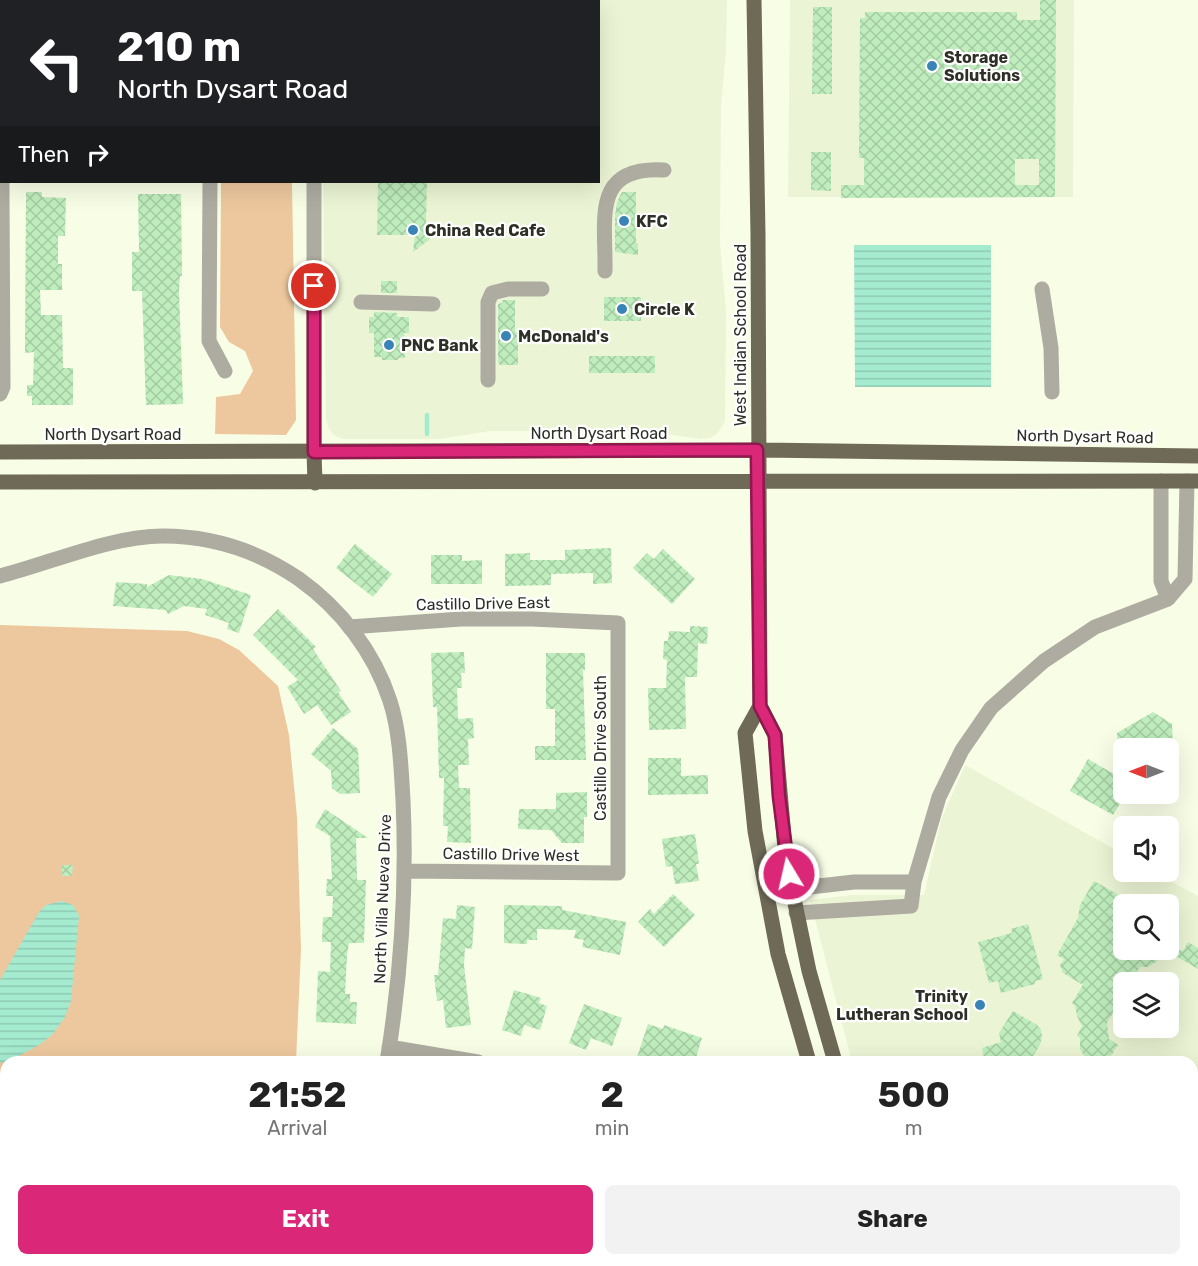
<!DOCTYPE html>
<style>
body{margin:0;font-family:Rubik,sans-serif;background:#f2f2f2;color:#222;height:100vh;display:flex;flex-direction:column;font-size:22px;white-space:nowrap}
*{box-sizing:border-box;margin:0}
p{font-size:20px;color:#767676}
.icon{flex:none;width:33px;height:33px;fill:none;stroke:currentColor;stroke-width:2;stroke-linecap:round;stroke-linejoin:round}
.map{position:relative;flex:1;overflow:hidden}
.side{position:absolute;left:0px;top:1056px;width:1198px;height:210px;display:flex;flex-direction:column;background:#fff;border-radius:18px 18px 0 0;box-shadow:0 6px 24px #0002}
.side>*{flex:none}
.top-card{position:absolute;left:0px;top:0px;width:600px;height:183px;box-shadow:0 6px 24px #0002;background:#202124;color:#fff;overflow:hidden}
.needle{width:39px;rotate:270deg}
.tools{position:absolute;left:1113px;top:738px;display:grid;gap:12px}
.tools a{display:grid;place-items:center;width:66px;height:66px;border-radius:9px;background:#fff;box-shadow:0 6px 24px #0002;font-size:30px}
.pin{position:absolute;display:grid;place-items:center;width:51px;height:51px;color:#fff;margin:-26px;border:3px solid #fff;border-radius:50%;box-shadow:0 2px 6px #0007}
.me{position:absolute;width:66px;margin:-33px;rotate:351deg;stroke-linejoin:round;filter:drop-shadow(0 0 4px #0008)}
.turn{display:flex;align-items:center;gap:21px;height:126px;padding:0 18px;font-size:27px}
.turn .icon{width:78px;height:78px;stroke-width:2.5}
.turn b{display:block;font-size:42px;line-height:51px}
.then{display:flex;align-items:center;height:57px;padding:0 18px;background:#0003;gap:12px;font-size:22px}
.eta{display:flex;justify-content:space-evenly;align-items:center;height:102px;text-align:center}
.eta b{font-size:36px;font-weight:700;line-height:42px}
.cta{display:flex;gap:12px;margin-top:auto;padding:12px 18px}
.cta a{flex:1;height:69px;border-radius:9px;background:#db2777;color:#fff;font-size:24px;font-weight:700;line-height:69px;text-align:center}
.cta a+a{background:#f2f2f2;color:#222}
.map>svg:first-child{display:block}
</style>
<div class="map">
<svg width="1198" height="1266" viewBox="0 0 1198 1266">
<defs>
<pattern id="water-rules" width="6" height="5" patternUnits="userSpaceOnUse" patternTransform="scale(1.5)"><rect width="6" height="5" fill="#a5ebd0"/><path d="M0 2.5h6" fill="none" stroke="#8ecab3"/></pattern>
<pattern id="building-cross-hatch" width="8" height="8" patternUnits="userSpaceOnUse" patternTransform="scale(1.5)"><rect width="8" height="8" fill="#bfedbd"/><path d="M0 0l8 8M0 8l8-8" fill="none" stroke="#a4cca2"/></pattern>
</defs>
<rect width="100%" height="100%" fill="#f8fee6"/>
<path fill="#ebf4d4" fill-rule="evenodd" d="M282,0H727L726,49L721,107L720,242L726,313L725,420L722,427L716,434L710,438L700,439L651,432L600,431H490L441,439H344L335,436L329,429L326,420L323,182H598V2Z
M790,0H1074L1073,197H788Z
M965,765L1123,854L1124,872H1154L1198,896V1242L1193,1247L1192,1062H852L810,900L852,895H924L941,820ZM1124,904H1168V950H1124ZM1124,982H1168V1028H1124Z
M934,1260H1178L1171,1266H937Z"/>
<path fill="#edc89e" d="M103,0H238L239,1L103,2Z
M221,182H292L296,420L286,435L215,434L216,397L240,394L253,371L245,351L229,342L220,327Z
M0,625L187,631L219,639L239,650L278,686L289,735L297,817L301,949L296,1062H6V1260H288V1266H0Z"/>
<path fill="url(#water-rules)" d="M854,245H991V387H855Z
M62,901L73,905L79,916L71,1001L65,1017L52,1035L39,1045L15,1058L0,1063V980L39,912L46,905Z"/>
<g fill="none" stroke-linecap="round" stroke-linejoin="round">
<path stroke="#a5ebd0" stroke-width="4.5" d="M427,415V434"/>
</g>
<path fill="url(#building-cross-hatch)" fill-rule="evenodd" d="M1040,0H1056L1055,197L841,198V185H864V158H859L860,18H865V12H1017V20H1040ZM1015,159H1039V185H1015Z
M813,7H832V94H812Z
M811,152H831V191L811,190Z
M378,182H427L426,223L428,227H435L429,240L413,252L415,235H377Z
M26,192H42V197L66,198L65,236H58V264H62V290H40L41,315H62L63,368H73V405H32V396H27V385H33L34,352L25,353Z
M622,192H636V243H638V255L615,252V216L617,202Z
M138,194H181L182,276H180L179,291L183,404L146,405L142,291H132V252H139Z
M381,281H397V293H381Z
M604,297H641V321H604Z
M503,300H515V332H518V365H500L498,363V304L502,303Z
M374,312L397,313V317H409V333H404L405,358H398V360H382V357H374V333H369V317H374Z
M589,356H655V373H589Z
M355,544L392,574L373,597L336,568Z
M611,548L612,583L593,584V573L551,574V585L505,586V554L530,553V560H565V550Z
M663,549L695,579L672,604L633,568L647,553L654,559Z
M431,555H462V561L482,560V584H431Z
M169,575L202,579L251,595L239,633L227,629L229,623L205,615L207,609L184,606L168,614L166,610L113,606L116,582L147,584V587Z
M278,609L316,647L313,649L341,691L338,692L351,712L331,725L317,705L304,714L287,687L298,680L253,635Z
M690,626L708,627L707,644L698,643L697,677H685L686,729L649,730L648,688H666L667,660L663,659L664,641H668L669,631L690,632Z
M464,652L465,673H461L462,688H457L458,719L473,718L474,738L468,739L469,765H458L459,788H470L471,843L447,842L448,826H443L444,778H439L437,707H433L431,653Z
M546,653H585V670H583L586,760H535V746H555V709H546Z
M1153,712L1172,724L1173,748H1118L1117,733Z
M333,728L358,749L360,793L340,794L332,788L331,771L311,754Z
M648,758H681V776L708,775V794L648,795Z
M1088,759L1124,780V797L1113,815L1070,791Z
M587,792V817H584V843H562L551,830L518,829L519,809H556V793Z
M325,809L368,838H356L357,880H366L364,943H349L347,955L345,994H350V1002H357L356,1024L316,1022L318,971L330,972L331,942H322L323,917H332L333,896H326L327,879H332L330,836L315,827Z
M695,834L699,864H696L699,881L675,884L672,866L666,867L662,839Z
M62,865H73L72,876H62Z
M1094,881L1124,898V950H1163L1157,961L1148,967H1140L1131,982H1124V995L1107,1023L1109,1039L1118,1045L1107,1062H1088L1080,1049V1038L1077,1036L1082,1026L1077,1016L1075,1006L1072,1003L1083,985L1063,973L1060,965L1064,959L1057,955L1078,918L1080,905Z
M673,894L695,915L664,947L638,922L650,909L654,914Z
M457,905L475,907L472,949L465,948L464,965L471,1025L446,1028L443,1000L437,1001L434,975H438L443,918L456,919Z
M504,905L562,906V910L626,922L620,955L582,947L584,940L574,938L576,930L537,929V940H527V944L504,943Z
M1028,924L1043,979L1035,981V984L1001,993L998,981L989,983L978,942L1012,933L1011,929Z
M1188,942L1198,948V969L1165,950H1184Z
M514,990L541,998L539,1003L547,1006L540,1030L524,1025L521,1036L502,1030Z
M584,1004L622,1018L612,1046L591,1038L586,1050L569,1043Z
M1013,1011L1037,1025L1041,1030L1042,1036L1040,1045L1029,1062L1019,1059L1007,1062H985L982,1048L1001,1042L999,1033Z
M648,1024L663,1029L664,1025L702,1038L695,1061L687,1058L686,1062H651L637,1057Z"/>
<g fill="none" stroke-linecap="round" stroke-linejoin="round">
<path stroke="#aeaba1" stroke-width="15" d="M269,0L270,2
M210,182L209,341L225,371
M314,182V452
M605,271C606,219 591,166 664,170
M1042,289L1051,348L1052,392
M361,302L433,304
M488,380V302L492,293L508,289H542
M0,394L3,387L1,0
M1161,481V581L1168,599
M0,576C51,563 111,536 163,536C212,536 258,551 299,579C341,609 374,652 390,701C400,732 401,767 403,800C407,887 401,975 387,1062
M349,627L461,619H532L618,623V873L404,871
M792,889L854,882H914
M796,913L911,906L914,882L939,797L962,750L991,708L1044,661L1095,627L1168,599L1185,579L1187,481
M389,1047L478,1062
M720,1260V1266
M333,1266L335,1260
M1185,1266L1191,1260"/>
<path stroke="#6f6a58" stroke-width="15" d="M754,0L758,235L760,706L775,735L786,860L809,971L835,1062
M0,452L757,450L1198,456
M314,452L315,483
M0,482L1198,481
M760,706L745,733L755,831L778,954L809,1062
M907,1260L910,1266"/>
</g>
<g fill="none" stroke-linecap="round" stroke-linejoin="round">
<defs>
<path id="route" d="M314,286V452L757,450L760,706L775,735L779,796L789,874"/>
</defs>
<use href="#route" stroke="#8e194d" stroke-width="15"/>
<use href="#route" stroke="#db2777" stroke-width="10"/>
</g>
<g fill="#3983b7" stroke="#fff" stroke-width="2">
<circle cx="932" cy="66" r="6"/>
<circle cx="624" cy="221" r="6"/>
<circle cx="413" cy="230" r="6"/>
<circle cx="622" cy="309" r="6"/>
<circle cx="506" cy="336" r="6"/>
<circle cx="389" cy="345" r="6"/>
<circle cx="980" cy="1005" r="6"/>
</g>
<g text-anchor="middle" stroke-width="4.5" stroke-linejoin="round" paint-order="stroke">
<g font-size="16" font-weight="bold" fill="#2e3027" stroke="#fff" text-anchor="start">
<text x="944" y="63">Storage<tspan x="944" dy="18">Solutions</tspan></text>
<text x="636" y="227">KFC</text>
<text x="425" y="236">China Red Cafe</text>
<text x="634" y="315">Circle K</text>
<text x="518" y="342">McDonald's</text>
<text x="401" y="351">PNC Bank</text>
<text x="968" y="1002" text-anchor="end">Trinity<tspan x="968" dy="18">Lutheran School</tspan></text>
</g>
<g font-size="16" fill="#2e3027" stroke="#fff">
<text transform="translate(740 335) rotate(-90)" y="6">West Indian School Road</text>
<text x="599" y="439">North Dysart Road</text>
<text x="113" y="440">North Dysart Road</text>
<text transform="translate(1085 436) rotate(1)" y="6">North Dysart Road</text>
<text transform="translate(483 603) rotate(-1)" y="6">Castillo Drive East</text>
<text transform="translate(600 748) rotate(-90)" y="6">Castillo Drive South</text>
<text transform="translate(511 854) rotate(1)" y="6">Castillo Drive West</text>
<text transform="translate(382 899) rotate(-88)" y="6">North Villa Nueva Drive</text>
</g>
</g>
</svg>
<div class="tools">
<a><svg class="needle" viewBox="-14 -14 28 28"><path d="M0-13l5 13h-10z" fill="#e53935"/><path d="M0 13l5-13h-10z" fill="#767676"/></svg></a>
<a><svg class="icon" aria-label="sound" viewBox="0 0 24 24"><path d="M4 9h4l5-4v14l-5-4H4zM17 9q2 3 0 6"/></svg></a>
<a><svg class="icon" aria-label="search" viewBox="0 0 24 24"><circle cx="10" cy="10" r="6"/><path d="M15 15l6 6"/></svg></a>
<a><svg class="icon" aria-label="layers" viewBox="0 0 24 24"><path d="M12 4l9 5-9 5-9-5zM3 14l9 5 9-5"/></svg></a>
</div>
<div class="pin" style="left:314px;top:286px;background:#d93025"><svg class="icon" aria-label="arrive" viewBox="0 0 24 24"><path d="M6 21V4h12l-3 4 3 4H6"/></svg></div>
<svg class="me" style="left:789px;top:874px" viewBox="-20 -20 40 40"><circle r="17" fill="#db2777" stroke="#fff" stroke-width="3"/><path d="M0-11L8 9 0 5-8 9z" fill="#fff"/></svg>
<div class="top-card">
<div class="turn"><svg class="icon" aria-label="left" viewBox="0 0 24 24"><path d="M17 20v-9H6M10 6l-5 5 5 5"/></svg><div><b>210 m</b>North Dysart Road</div></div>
<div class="then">Then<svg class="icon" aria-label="right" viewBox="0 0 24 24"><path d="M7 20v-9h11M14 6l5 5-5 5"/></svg></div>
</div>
<section class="side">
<div class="eta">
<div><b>21:52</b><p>Arrival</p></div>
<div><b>2</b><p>min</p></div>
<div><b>500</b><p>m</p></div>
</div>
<div class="cta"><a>Exit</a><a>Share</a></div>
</section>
</div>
